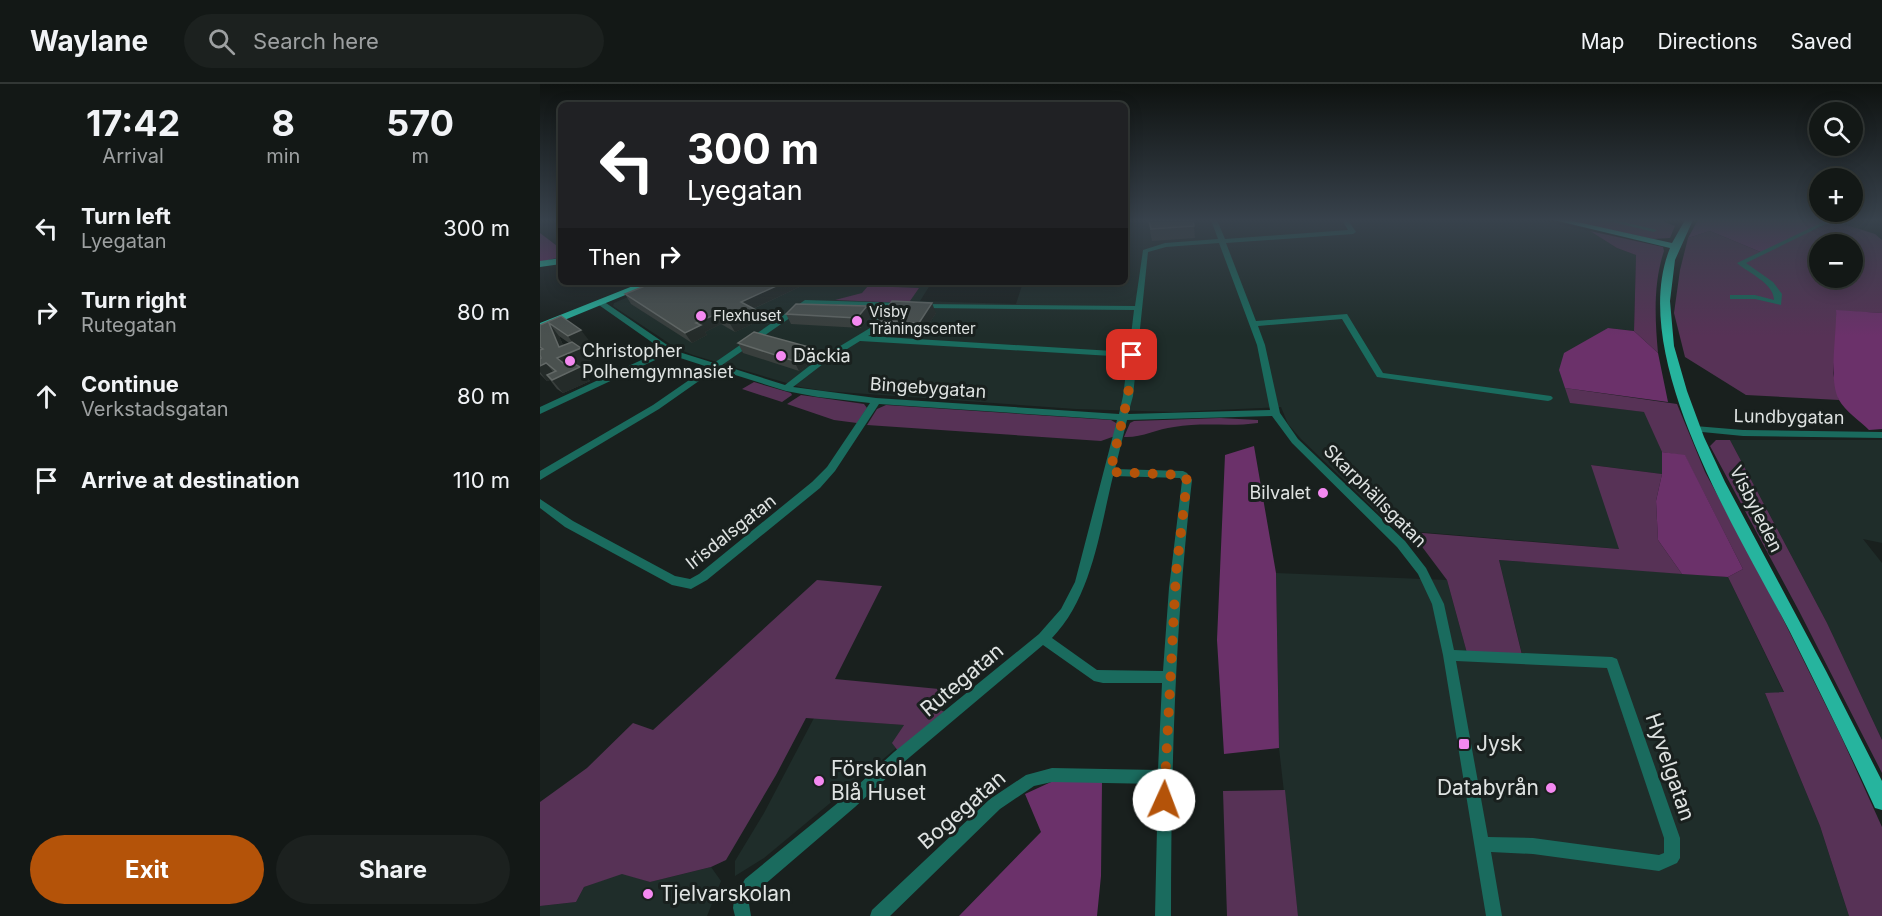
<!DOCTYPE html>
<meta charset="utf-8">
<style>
body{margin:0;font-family:Inter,sans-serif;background:#1c211f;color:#f1f3f6;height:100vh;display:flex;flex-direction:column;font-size:22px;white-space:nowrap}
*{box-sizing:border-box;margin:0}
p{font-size:20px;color:#9da0a1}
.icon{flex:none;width:33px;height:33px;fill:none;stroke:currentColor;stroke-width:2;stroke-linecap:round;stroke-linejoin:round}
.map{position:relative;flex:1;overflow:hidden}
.sheet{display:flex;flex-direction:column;background:#131816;width:540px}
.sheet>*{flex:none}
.hud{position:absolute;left:18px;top:18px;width:570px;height:183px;border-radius:9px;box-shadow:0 3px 15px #0003,0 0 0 2px #323735;background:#202124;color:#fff;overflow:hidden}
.tools{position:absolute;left:1269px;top:18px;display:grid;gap:12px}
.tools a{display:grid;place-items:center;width:54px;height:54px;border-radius:50%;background:#131816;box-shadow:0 3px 15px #0003,0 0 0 2px #323735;font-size:30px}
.pin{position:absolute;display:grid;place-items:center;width:51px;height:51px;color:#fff;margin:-26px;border-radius:12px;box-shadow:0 3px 9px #0006}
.me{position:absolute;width:66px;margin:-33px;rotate:2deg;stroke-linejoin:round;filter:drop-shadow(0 0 4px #0008)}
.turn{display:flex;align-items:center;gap:21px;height:126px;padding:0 30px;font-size:27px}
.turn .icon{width:78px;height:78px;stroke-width:2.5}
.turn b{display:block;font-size:42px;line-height:51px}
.then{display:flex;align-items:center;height:57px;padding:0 30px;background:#0003;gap:12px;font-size:22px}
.eta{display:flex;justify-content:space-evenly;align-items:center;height:102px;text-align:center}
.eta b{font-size:36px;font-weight:700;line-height:42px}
.primary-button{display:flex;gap:12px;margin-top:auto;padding:12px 30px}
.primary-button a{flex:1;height:69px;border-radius:36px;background:#b45309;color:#fff;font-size:24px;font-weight:700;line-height:69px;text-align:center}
.primary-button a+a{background:#1c211f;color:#f1f3f6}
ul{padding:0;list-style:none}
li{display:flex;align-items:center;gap:18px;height:84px;padding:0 30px}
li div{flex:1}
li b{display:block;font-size:22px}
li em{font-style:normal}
header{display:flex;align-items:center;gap:36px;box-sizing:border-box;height:84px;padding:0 30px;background:#131816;border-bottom:2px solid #323735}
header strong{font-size:28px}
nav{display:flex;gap:33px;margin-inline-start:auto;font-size:21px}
.search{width:420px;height:54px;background:#1c211f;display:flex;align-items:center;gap:15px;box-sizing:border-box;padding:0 21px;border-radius:33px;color:#9da0a1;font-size:22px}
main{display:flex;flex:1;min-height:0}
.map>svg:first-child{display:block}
</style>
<header>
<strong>Waylane</strong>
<div class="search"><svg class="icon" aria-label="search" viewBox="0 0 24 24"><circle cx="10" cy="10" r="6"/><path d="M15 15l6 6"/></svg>Search here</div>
<nav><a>Map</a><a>Directions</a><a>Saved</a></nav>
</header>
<main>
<section class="sheet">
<div class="eta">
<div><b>17:42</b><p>Arrival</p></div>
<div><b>8</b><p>min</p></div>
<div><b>570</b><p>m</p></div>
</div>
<ul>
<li><svg class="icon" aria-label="left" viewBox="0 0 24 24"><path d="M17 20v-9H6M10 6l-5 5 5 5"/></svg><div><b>Turn left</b><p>Lyegatan</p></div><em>300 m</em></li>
<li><svg class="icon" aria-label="right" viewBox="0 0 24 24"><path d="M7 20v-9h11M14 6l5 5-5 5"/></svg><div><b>Turn right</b><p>Rutegatan</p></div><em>80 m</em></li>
<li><svg class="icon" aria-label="ahead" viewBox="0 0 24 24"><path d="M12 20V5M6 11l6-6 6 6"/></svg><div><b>Continue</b><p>Verkstadsgatan</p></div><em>80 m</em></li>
<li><svg class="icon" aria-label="arrive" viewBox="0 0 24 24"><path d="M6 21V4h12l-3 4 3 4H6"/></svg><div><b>Arrive at destination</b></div><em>110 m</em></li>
</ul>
<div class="primary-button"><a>Exit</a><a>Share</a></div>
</section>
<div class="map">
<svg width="1342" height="832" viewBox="0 0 1342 832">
<rect width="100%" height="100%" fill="#19201e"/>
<path fill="#1f2d2a" d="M585,136H999L1050,147L1077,164L1096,171L1094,247L1068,244L1031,319L1105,328L1122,368V390L1052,381L1080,465L856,446L761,355L748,340L741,323L634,328L536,325L285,307L260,303L153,271L136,264L73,222L74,219L123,198H392L380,217L476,220L483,198H585Z
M1190,356H1342V459L1323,455L1342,479V656L1287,539Z
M959,476L1188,493L1244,609H1225L1280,742L1309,832H758L739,664L736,489L907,496L927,569L982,570Z
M274,634L364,641L353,659L356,664L354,666L224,774L195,792V777L224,729Z
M171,783L181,797L167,832H0V822L36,818L44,803L82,789L110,798Z"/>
<path fill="#573256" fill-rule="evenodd" d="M1025,136H1120L1135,142L1130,154L1113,155Z
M1291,136L1335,150L1342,156V229L1296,227L1297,247L1293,289L1299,316L1206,311L1145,273L1134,229L1140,186L1148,154L1170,147L1223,169ZM1280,160H1312V194H1280Z
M1050,147L1123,163L1124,167C1113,200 1115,235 1118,269L1094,247L1096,171L1077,164Z
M328,202L379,204L370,217L365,219L295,216L322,209Z
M214,298L251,309L252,311L242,318L202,305Z
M1025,304L1137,320L1165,388L1230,509L1300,650L1342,743V832H1309L1280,742L1225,609L1244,608L1188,493L1203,485L1145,372L1122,368L1104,328L1030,319Z
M261,311L324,320L327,324L317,339L294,336L247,320Z
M346,321L571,336L576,339L575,352L561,357L327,341L337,325Z
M680,334L718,336V339C691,343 662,338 634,343C617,345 601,354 584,353L590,339L594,337Z
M1176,356H1190L1287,539L1342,656V689L1259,527L1170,362Z
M1051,381L1122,390L1116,417L1118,456L1142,490L959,476L982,571L927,569L907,496L871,448L1079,465Z
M277,496L342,502L295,595L399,605L390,622L405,628L358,667L352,659L364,641L266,634L236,691L186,776L171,783L110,798L82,790L44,803L36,818L0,822V718L47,684L93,639L113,646Z
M745,706L758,832H687L683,707Z"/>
<path fill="#6b316a" d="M1158,136H1291L1223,169L1170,147L1148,154Z
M0,149L21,165V173L0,178Z
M1296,226L1342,229V345L1329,346C1320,337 1305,327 1299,316C1288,296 1297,250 1296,226Z
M1068,244L1094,247L1118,269L1128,318L1025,304L1019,286L1024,269Z
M714,362L736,489L739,664L684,670L677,556L685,371Z
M1122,368L1145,371L1203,485L1188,493L1142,490L1118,456L1116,417L1122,390Z
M511,698H562L561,792L557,832H419L501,748L485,710Z"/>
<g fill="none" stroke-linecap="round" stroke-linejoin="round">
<path fill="#1a6b5e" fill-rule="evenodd" d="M671,136H677L685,155L808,146L802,136H808L816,148L813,150L686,159L716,237L807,230L843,289L1011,312L1013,314L1011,316L1008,317L837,293L802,235L718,242L725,261L740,329L758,355L865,457L886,484L904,520L914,566L1072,573L1077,575L1140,754V774L1137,779L1119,787L993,770L951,768L962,832H946L903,571L892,520L878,490L857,463L752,359L732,332L587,336L575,385L643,387L647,389L652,396C635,541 631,686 631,832H615L618,700L512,698L494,702L460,725L350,832H330L332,826L450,715L486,691L512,684L618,686L622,599H563L554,597L503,561L364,678L315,723L217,807L209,820L211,832H195L193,824L194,816L205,795L305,713L354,668L499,550L521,525L535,498L577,336L339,320L295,387L280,404L167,496L151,505L132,501L25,443L0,424V415L33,437L135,492L150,495L159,490L272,398L287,383L330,319L278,313L246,307L176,285L119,325L0,396V387L113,321L168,283L128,270L0,330V323L123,266L56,219L57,217H63L136,267L174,279L265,216L363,219L367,221L363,223L270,220L182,281L245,301L277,276L330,244L343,226H346L350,228L336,248L328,252L589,268L594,226L382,224L378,222L382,220L595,222L603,166L625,159L678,155ZM679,159L717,261L730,326L588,330L593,312L608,168L626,163ZM320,257L588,273L583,312L579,330L336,314L253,303L283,280ZM573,392L640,394L642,397L629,504L623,587L557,586L512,554C552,513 560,445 573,392ZM916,577L1067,584L1124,754V769L1119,771L993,754L948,753Z
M1065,136H1075L1117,146L1114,148Z
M1287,136H1294L1206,179L1233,198L1242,210L1241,221L1215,215H1190V211H1215L1234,216C1234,199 1208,189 1197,179Z
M1155,342L1203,346L1342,348V354L1203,352L1152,347L1150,345Z"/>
<path fill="#26b49e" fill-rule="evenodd" d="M1014,136H1028L1132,159L1145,136H1153L1135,176L1130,217L1134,262L1147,307L1164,353L1185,398L1286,587L1342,697V726L1335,724C1308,665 1279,606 1250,548C1200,452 1086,273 1130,164Z
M21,174V180L0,183V177Z
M103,198H117L0,246V239Z"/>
</g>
<path fill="#393f3d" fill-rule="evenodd" d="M608,136H653L654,142L655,154L612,157Z
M125,198H270L213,225L221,236L195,248L181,240L165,248L167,251L152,259L91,220L85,210L116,202Z
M396,229L383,249L341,247L337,237Z
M246,230L331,231L321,244L251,240Z
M21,232L51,259L41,264L51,277L39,282L50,297L23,309L17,305L10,296L7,297L0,290V275L1,274L0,271V241ZM19,252L29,259L23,261Z
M198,259L274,273L273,274L274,276L259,287L203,269Z"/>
<path fill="#242b29" d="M245,198H270L206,228L201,218Z
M392,219L396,229L383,249L379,239Z
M327,222L331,231L321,244L317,234Z
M216,226L221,236L195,248L189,238Z
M176,230L181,240L165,248L167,251L152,259L145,249L156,239Z
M9,239L19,252L27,270L41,264L51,277L28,287L17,274L19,263Z
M41,246L51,259L37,265L28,252Z
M269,263L274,273L273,274L274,276L259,287L254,277Z
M6,279L17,293L7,291L10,296L7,297L0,288V282Z
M40,283L50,297L23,309L12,296Z"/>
<path fill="#4a514f" stroke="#626866" stroke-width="1.5" d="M609,136H653L654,142L611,145Z
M125,198H245L201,218L216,226L189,238L176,230L156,239L161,241L145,249L85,210L112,199L116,202Z
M352,217L392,219L379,239L337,237Z
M256,220L327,222L317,234L246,230Z
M21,232L41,246L28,252L9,239L19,263L32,258L41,264L17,274L27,282L33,279L40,283L12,296L7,291L16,287L6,279L0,282V275L1,274L0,271V266L3,265L0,263V241Z
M214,248L269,263L266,265L269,266L254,277L198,259Z"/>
<linearGradient id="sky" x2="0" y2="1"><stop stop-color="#0e1210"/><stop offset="0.54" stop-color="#38424c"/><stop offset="1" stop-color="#38424c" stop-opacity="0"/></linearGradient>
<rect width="1342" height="252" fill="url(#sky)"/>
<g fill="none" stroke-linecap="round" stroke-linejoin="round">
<path stroke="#b45309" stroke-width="10" stroke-dasharray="0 18" d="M592,271L588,312L570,388L643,391L647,396L636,490L624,716"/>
</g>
<g fill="#f489f1" stroke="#19201e" stroke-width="2">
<circle cx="161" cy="232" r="6"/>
<circle cx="317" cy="237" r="6"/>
<circle cx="241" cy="272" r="6"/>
<circle cx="30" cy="277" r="6"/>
<circle cx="783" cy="409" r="6"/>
<rect x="918" y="654" width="12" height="12" rx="3"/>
<circle cx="279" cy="697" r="6"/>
<circle cx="1011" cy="704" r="6"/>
<circle cx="108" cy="810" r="6"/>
</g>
<g text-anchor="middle" stroke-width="6" stroke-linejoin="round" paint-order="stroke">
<g font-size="15" fill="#dfe3e2" stroke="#19201e" text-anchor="start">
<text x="329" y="233">Visby<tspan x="329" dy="17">Träningscenter</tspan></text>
<text x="173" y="237">Flexhuset</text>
</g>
<g font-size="18" fill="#dfe3e2" stroke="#19201e" text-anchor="start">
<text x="42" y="273">Christopher<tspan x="42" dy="21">Polhemgymnasiet</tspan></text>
<text x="253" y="278">Däckia</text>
<text x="771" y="415" text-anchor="end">Bilvalet</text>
</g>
<g font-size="18" fill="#dfe3e2" stroke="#19201e">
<text transform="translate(388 304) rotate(4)" y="6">Bingebygatan</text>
<text transform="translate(1249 333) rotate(1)" y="6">Lundbygatan</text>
<text transform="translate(835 412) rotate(45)" y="6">Skarphällsgatan</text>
<text transform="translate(1216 425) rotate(63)" y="6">Visbyleden</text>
<text transform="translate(191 448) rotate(-38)" y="6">Irisdalsgatan</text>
</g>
<g font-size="21" fill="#dfe3e2" stroke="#19201e">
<text transform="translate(422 596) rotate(-40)" y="7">Rutegatan</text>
<text transform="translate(1130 683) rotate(71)" y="7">Hyvelgatan</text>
<text transform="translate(422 726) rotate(-41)" y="7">Bogegatan</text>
</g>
<g font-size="21" fill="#dfe3e2" stroke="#19201e" text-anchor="start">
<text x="936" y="667">Jysk</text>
<text x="291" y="692">Förskolan<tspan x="291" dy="24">Blå Huset</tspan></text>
<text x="999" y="711" text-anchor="end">Databyrån</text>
<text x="120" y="817">Tjelvarskolan</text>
</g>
</g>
</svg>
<div class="tools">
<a><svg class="icon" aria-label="search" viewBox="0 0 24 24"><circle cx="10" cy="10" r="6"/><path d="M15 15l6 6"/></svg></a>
<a>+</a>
<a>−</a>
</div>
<div class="pin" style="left:592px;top:271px;background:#d93025"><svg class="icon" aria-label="arrive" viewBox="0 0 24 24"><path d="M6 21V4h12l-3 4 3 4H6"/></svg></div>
<svg class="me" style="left:624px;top:716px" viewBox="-20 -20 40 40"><circle r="19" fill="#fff"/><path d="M0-13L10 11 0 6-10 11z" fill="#b45309"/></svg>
<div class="hud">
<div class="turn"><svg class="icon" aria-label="left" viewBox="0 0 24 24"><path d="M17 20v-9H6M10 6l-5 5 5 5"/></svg><div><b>300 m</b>Lyegatan</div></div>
<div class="then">Then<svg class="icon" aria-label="right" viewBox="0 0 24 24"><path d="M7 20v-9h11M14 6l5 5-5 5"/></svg></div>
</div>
</div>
</main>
